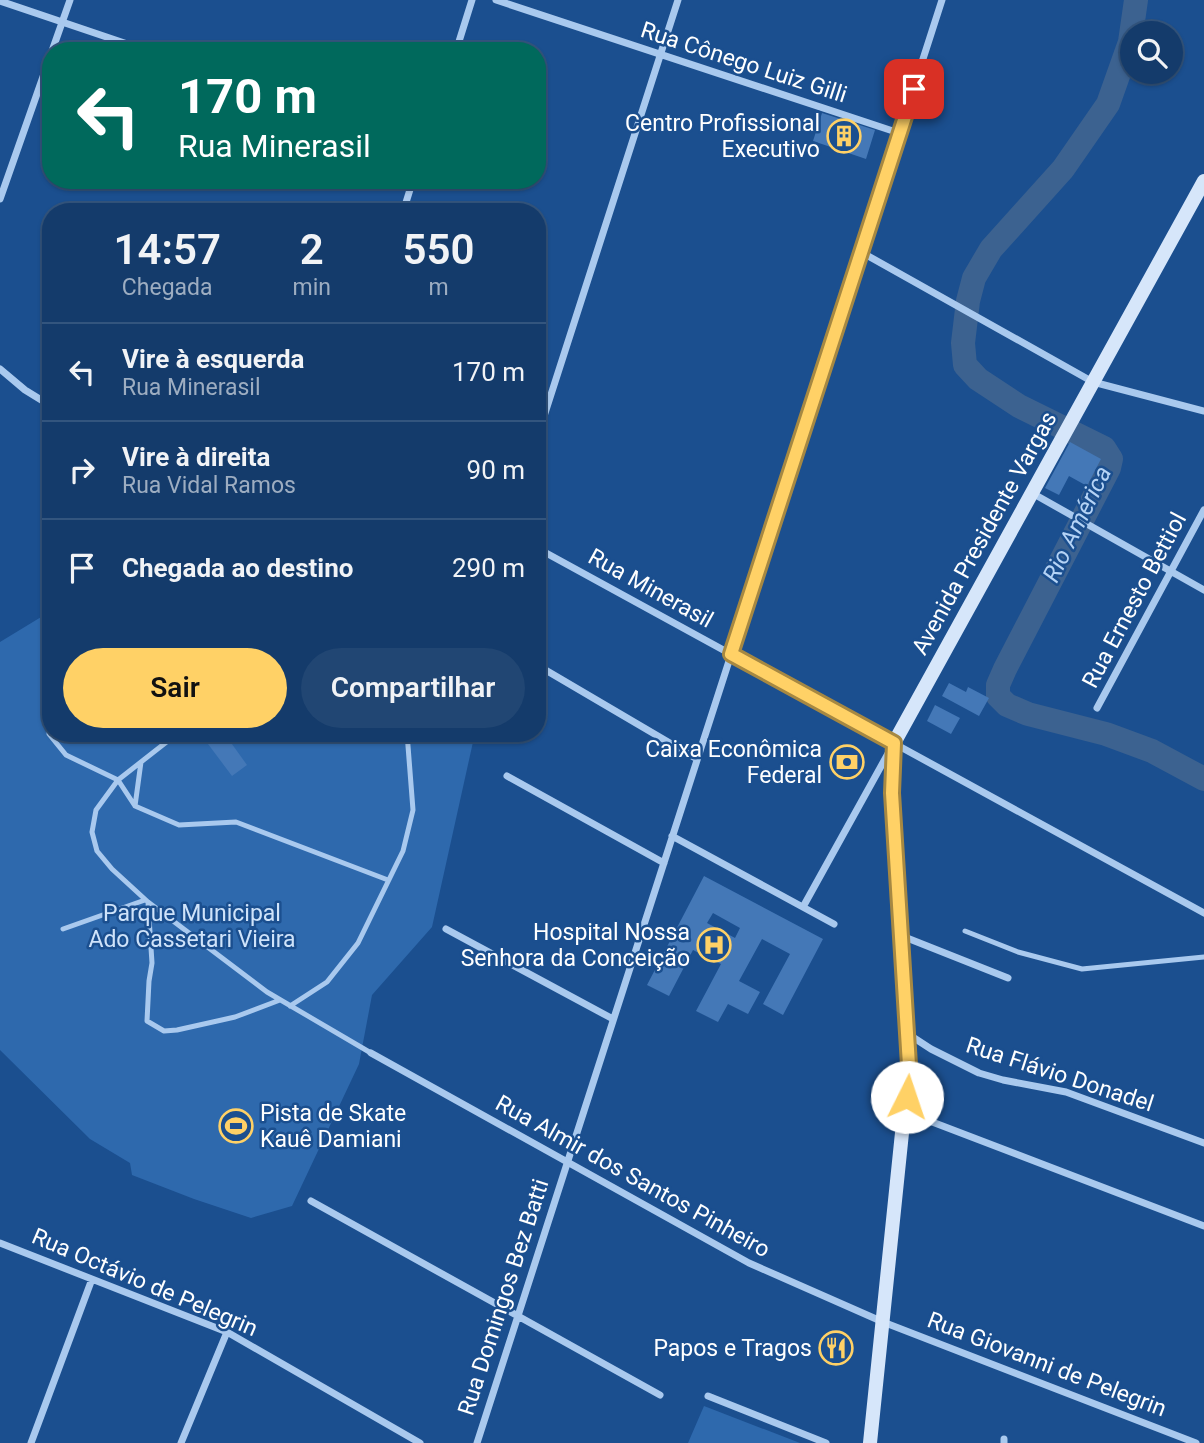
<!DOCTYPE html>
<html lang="pt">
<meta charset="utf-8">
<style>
body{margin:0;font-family:Roboto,sans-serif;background:#214673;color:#f1f3f6;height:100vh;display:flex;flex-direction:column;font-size:26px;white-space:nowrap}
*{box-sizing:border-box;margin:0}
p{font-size:23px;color:#9dadc1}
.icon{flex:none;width:38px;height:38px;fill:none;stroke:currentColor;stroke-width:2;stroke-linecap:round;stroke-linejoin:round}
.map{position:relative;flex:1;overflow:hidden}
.panel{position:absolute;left:42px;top:203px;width:504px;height:539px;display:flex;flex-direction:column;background:#143b6b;border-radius:28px;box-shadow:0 2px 5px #0004,0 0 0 2px #33557e}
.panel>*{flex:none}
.banner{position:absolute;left:42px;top:42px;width:504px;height:147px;border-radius:28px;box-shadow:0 2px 5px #0004,0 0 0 2px #33557e;background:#00695c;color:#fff;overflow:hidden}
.tools{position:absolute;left:1120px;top:21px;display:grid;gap:14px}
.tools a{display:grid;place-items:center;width:63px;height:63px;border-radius:50%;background:#143b6b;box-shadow:0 2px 5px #0004,0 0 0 2px #33557e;font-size:35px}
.pin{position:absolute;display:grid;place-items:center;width:60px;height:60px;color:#fff;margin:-30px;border-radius:14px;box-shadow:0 4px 10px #0006}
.me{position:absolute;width:77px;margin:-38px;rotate:4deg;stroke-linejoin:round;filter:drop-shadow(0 0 5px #0008)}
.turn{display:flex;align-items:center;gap:24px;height:147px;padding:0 21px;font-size:32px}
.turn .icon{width:91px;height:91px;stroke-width:2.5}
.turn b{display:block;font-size:49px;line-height:60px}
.eta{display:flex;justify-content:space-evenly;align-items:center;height:119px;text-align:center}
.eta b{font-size:42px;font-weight:600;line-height:49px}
.button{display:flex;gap:14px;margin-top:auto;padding:14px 21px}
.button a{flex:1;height:80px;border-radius:42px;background:#ffd166;color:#111;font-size:28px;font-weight:600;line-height:80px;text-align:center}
.button a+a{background:#214673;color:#f1f3f6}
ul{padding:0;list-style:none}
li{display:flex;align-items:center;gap:21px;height:98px;padding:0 21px;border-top:2px solid #33557e}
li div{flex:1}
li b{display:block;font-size:26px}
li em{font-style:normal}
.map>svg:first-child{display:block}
</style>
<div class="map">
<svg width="1204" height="1443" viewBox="0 0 1204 1443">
<rect width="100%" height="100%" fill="#1b4f8f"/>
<path fill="#2e69ad" d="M51,611V733H475L432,927L372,995L359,1064L292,1206L251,1218L194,1199L132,1175L130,1163L90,1139L0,1050V642Z
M704,1406L800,1443H688Z"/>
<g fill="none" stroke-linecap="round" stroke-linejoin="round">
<path stroke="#3c6290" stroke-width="24" d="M1136,0L1130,42L1108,104L1063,169L991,249L974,278L968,301L963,343L965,365L978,379L1019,406L1104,448L1111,459L1109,468L1005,669L998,685V696L1007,705L1028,714L1106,734L1152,751L1204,779"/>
</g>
<path fill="#4478b7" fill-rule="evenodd" d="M822,113L875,130L866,159L813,141Z
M1070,442L1101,459L1087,486L1069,476L1059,495L1045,488Z
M949,683L966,692L968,687L989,698L979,716L942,696Z
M935,705L960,718L951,734L927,721Z
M224,733L247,765L232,776L208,744Z
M704,876L823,939L783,1015L763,1004L790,954L762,939L739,981L760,992L748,1014L728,1004L718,1022L696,1011L721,964L693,950L669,996L647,985ZM713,913L740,928L735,938L707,923Z"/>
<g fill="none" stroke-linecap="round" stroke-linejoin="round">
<path stroke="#a9c9ee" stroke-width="5" d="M51,680L49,734L66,755L118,780L135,806L179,825L236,822L388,880
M178,733L118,780L96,810L92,832L97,851L112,869L148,902L267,992L371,1053
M135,806L141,762
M148,902L152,963L149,981L147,1021L164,1031L177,1030L235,1017L280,1000
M63,929L145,900
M965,931L1018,952L1082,969L1204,957
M290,1006L327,982L358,943L403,851L413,810L407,733"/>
<path stroke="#a9c9ee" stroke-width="7" d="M496,0L899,133
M0,1L148,51
M52,51L70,0
M456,51L472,0
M0,199L51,54
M403,212L413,180
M861,252L1093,382L1204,411
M0,369L25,390L51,406
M537,438L678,0
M1032,493L1204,590
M537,548L1204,913
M537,665L697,759
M1097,708L1204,510
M507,776L664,863
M672,836L834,924
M803,907L890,750
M446,929L613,1019
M902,936L1008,978
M908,1034L931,1049L979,1073L1003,1080L1066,1092L1204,1143
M371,1053L749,1263L883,1322L1196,1443
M906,1112L1204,1226
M311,1201L660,1395
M0,1243L227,1332L420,1443
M708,1396L826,1443
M31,1443L92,1279
M181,1443L227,1332
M477,1443L942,0
M1004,1443V1439"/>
<path stroke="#d6e6fa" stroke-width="14" d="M870,1443L909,1065L892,793L894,743L1204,181"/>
</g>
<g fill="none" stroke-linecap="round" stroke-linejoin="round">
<defs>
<path id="route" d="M907,1097L909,1065L892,793L894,743L731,654L914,89"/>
</defs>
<use href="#route" stroke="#a68842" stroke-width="18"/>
<use href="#route" stroke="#ffd166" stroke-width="12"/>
</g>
<defs>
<symbol id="building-ring" viewBox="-11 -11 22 22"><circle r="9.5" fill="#1b4f8f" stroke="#ffd166" stroke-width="1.5"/><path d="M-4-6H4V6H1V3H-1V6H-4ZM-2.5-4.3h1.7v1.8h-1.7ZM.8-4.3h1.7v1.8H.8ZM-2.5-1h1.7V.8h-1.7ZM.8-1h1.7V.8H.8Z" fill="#ffd166"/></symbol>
<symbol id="bank-ring" viewBox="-11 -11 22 22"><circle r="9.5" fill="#1b4f8f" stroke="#ffd166" stroke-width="1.5"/><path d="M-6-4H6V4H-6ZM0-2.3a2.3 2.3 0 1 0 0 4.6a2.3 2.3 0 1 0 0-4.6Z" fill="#ffd166"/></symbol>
<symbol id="hospital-ring" viewBox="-11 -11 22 22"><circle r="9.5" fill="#1b4f8f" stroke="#ffd166" stroke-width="1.5"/><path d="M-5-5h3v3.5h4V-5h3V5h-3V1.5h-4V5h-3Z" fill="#ffd166"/></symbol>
<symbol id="stadium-ring" viewBox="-11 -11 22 22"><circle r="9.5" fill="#1b4f8f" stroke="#ffd166" stroke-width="1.5"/><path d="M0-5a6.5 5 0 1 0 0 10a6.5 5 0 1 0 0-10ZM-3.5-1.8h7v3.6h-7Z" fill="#ffd166"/></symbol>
<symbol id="restaurant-ring" viewBox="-11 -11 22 22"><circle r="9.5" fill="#1b4f8f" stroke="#ffd166" stroke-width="1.5"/><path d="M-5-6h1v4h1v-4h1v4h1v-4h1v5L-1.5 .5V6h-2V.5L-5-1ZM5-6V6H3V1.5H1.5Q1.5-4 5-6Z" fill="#ffd166"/></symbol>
</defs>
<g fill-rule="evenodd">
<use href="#building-ring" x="825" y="117" width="38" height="38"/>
<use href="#bank-ring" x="828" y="743" width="38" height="38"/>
<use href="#hospital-ring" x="695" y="926" width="38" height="38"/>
<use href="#stadium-ring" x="217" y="1107" width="38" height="38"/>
<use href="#restaurant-ring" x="817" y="1329" width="38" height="38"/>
</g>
<g text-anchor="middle" stroke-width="5" stroke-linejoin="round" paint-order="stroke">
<g font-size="23" fill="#fff" stroke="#1b4f8f">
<text transform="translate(744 62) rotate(18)" y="8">Rua Cônego Luiz Gilli</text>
<text transform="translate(984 533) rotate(-61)" y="8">Avenida Presidente Vargas</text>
<text transform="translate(651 588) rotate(29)" y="8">Rua Minerasil</text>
<text transform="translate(1134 600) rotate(-62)" y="8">Rua Ernesto Bettiol</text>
<text transform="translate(1060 1074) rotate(18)" y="8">Rua Flávio Donadel</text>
<text transform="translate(633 1176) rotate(29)" y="8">Rua Almir dos Santos Pinheiro</text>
<text transform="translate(145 1282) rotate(23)" y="8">Rua Octávio de Pelegrin</text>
<text transform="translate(503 1297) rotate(-72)" y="8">Rua Domingos Bez Batti</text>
<text transform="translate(1047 1364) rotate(21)" y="8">Rua Giovanni de Pelegrin</text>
</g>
<g font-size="23" fill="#fff" stroke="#1b4f8f" text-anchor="end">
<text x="820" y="131">Centro Profissional<tspan x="820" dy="26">Executivo</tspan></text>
<text x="822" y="757">Caixa Econômica<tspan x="822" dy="26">Federal</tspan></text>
<text x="690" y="940">Hospital Nossa<tspan x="690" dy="26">Senhora da Conceição</tspan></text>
<text x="260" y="1121" text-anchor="start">Pista de Skate<tspan x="260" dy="26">Kauê Damiani</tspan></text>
<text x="812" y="1356">Papos e Tragos</text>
</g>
<g font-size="23" fill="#cfe3fa" stroke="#1b4f8f">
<text x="192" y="921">Parque Municipal<tspan x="192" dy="26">Ado Cassetari Vieira</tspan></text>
</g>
<g font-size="24" font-style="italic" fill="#b5d3f5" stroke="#1b4f8f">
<text transform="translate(1077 524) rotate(-64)" y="8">Rio América</text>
</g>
</g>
</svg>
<div class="tools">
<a><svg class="icon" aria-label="search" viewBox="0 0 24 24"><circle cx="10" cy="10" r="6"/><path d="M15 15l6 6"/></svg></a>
</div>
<div class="pin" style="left:914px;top:89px;background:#d93025"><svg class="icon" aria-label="arrive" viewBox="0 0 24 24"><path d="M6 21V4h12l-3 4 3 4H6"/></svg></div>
<svg class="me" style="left:907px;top:1097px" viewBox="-20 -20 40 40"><circle r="19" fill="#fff"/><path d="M0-13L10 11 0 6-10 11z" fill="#ffd166"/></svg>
<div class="banner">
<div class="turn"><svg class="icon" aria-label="left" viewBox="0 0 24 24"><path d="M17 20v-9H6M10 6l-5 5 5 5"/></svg><div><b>170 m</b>Rua Minerasil</div></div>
</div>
<section class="panel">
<div class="eta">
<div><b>14:57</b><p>Chegada</p></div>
<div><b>2</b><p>min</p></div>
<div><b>550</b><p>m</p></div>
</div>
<ul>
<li><svg class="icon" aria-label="left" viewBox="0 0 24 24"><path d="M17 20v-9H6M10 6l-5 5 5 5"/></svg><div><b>Vire à esquerda</b><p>Rua Minerasil</p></div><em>170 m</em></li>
<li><svg class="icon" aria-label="right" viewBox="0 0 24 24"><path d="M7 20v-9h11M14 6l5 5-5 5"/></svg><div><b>Vire à direita</b><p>Rua Vidal Ramos</p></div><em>90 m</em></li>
<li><svg class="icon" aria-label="arrive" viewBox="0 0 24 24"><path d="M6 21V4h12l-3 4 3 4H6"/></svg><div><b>Chegada ao destino</b></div><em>290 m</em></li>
</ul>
<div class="button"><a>Sair</a><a>Compartilhar</a></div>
</section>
</div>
